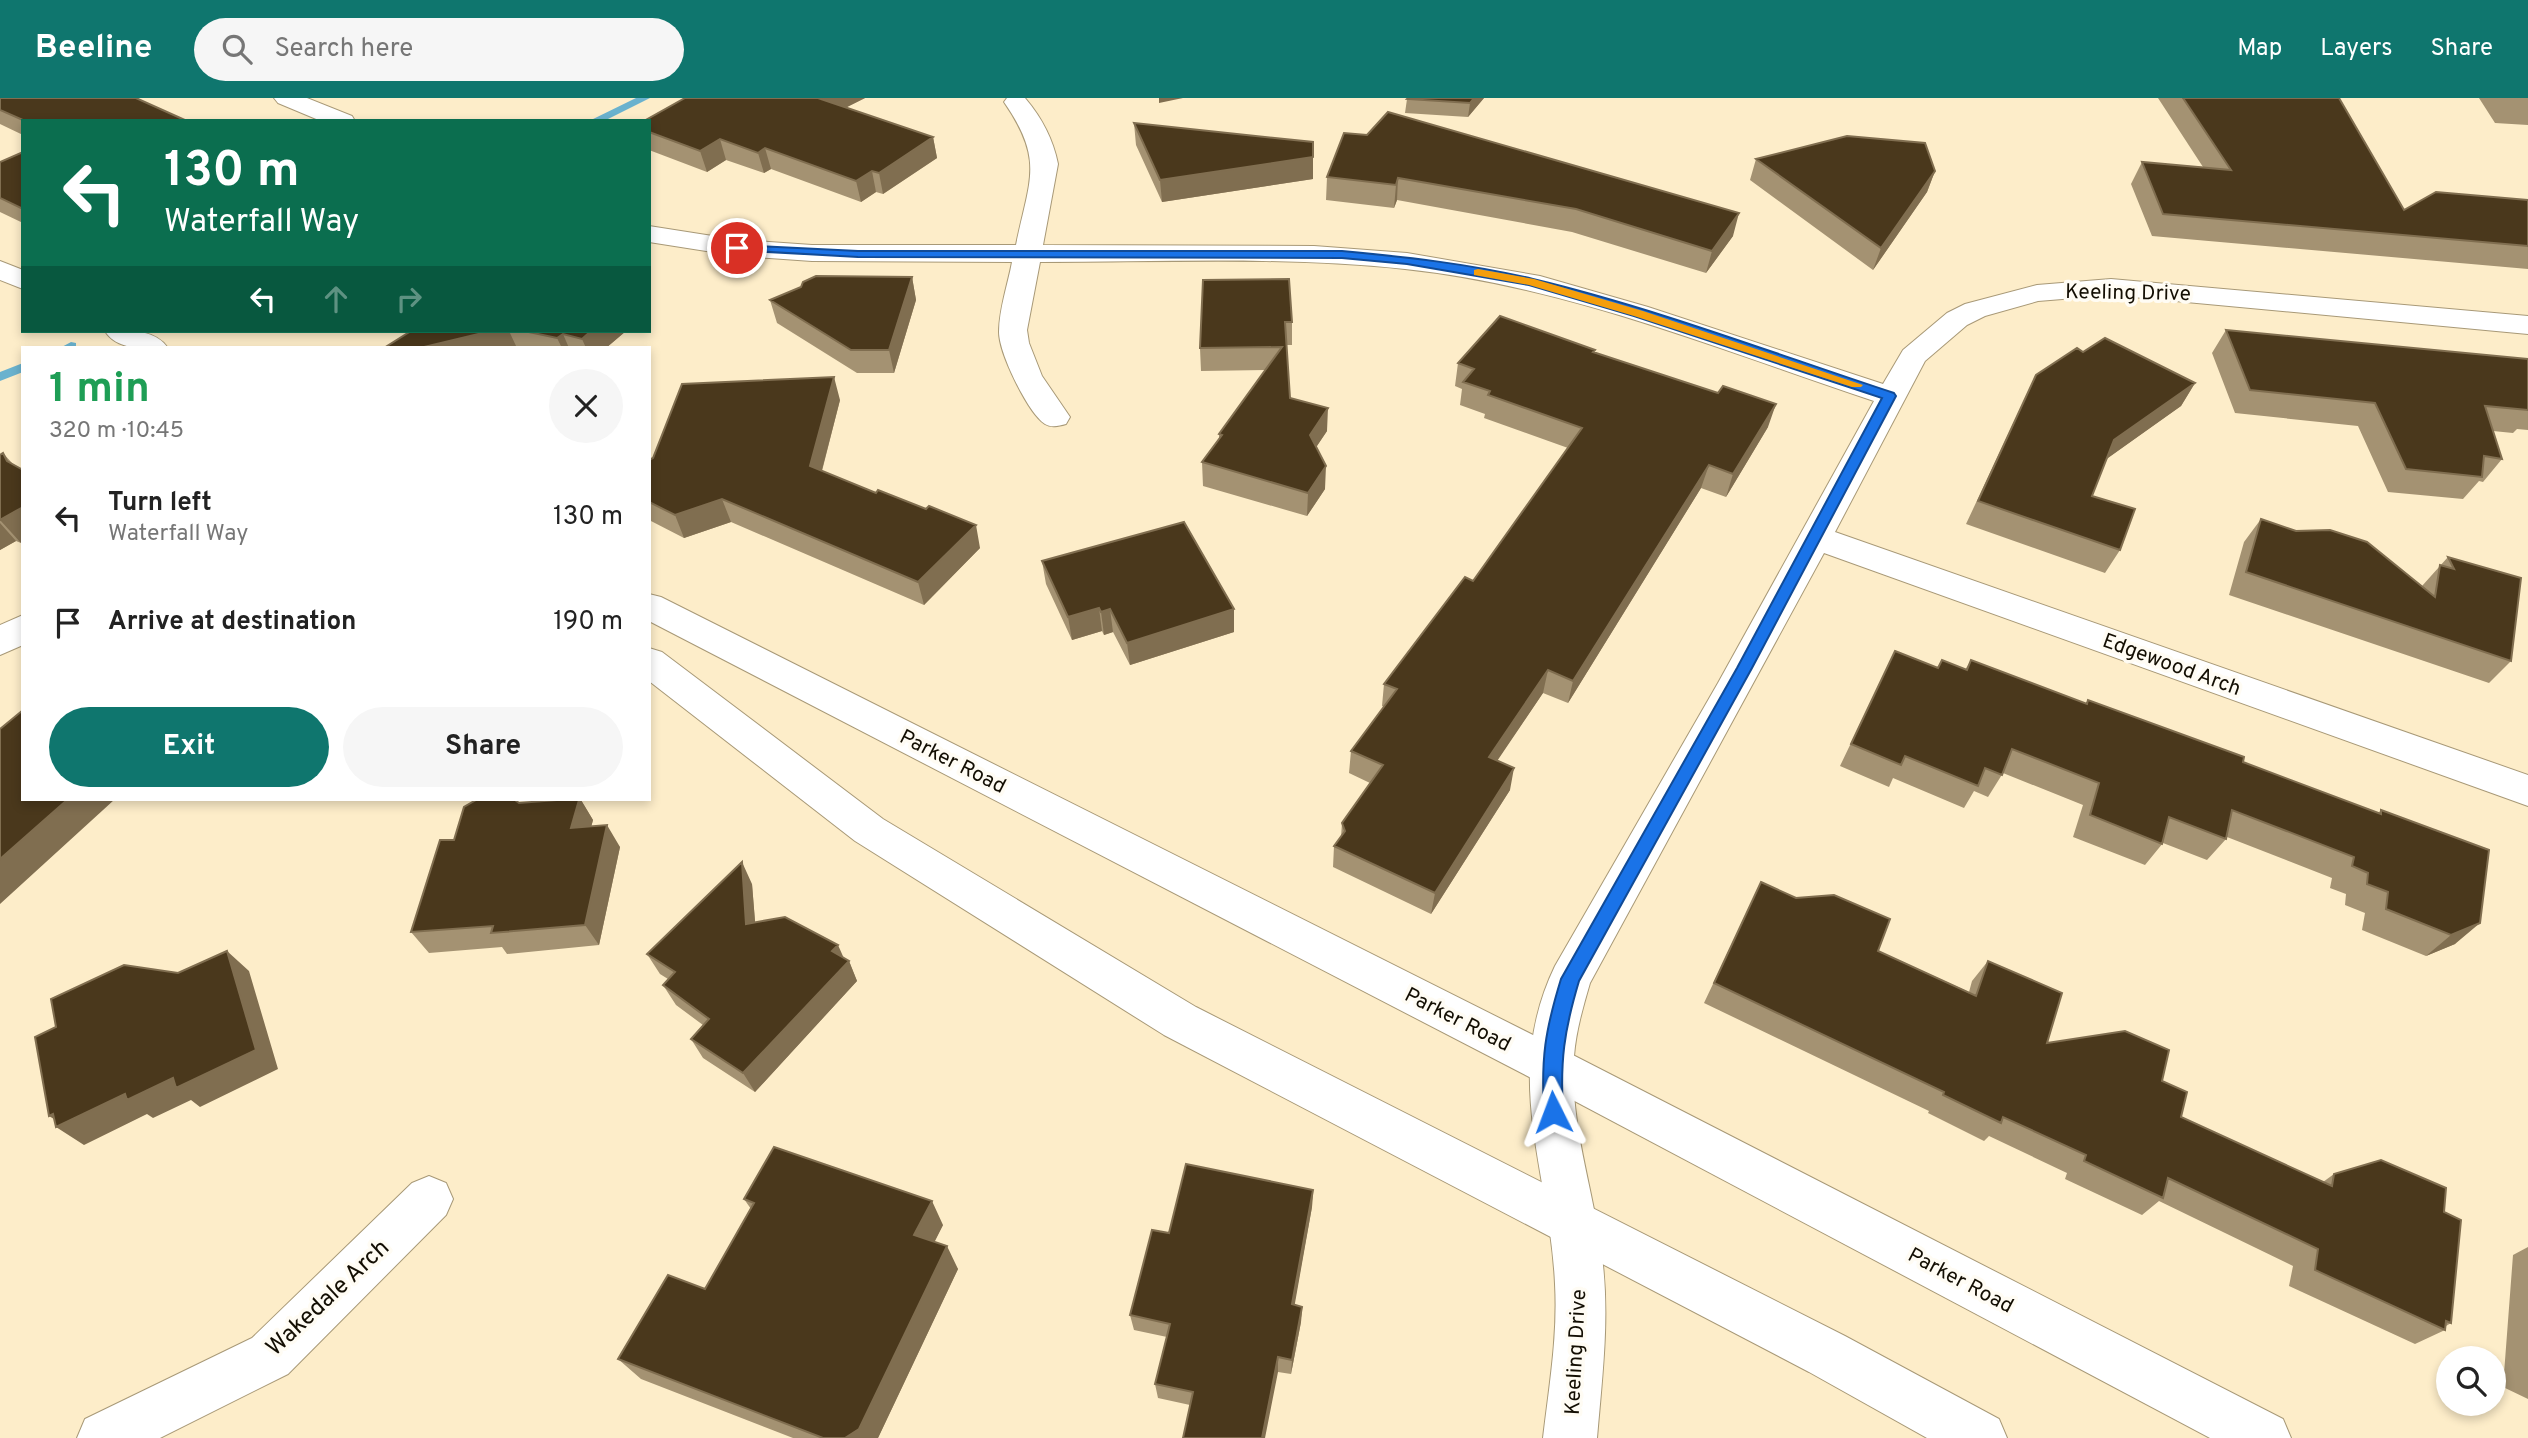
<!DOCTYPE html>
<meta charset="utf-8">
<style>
body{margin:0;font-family:Overpass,sans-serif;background:#f6f6f6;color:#222;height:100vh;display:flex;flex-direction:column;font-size:26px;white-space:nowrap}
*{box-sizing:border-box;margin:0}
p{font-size:23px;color:#767676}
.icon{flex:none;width:38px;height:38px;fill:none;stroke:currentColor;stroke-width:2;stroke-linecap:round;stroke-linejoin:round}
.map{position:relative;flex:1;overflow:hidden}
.panel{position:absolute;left:21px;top:248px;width:630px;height:455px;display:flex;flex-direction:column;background:#fff;border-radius:0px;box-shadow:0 4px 10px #0003}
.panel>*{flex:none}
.banner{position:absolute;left:21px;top:21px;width:630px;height:214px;border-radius:0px;box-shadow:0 4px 10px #0003;background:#0b6e4f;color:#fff;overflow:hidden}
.tools{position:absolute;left:2436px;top:1248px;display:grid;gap:14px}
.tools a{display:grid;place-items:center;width:70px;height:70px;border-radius:50%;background:#fff;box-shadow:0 4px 10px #0003;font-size:35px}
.pin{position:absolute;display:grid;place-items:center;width:60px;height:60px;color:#fff;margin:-30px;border:4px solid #fff;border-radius:50%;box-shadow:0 2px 7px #0007}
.me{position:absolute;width:77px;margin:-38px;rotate:357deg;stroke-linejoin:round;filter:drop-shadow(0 0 5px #0008)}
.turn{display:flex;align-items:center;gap:24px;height:147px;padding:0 28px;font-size:32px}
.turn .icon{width:91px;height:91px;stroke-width:2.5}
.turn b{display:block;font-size:49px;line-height:60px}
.lanes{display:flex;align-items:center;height:66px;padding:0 28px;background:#0003;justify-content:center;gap:35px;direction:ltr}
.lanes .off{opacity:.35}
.round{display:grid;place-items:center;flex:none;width:74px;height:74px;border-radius:37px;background:#f6f6f6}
.headline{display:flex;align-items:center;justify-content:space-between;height:119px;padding:0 28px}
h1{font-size:42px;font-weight:700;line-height:52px;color:#1e9e55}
.cta{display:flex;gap:14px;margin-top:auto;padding:14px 28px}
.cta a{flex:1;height:80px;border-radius:42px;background:#0f766e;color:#fff;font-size:28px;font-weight:700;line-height:80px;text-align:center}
.cta a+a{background:#f6f6f6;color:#222}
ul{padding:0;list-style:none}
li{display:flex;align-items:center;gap:21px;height:105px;padding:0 28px}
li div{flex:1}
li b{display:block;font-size:26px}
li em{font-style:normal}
header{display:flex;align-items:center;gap:42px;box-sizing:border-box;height:98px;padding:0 35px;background:#0f766e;color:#fff}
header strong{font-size:33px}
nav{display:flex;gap:38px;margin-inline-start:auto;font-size:24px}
.search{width:490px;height:63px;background:#f6f6f6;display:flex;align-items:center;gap:18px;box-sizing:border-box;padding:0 24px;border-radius:38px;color:#767676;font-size:26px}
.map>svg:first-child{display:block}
</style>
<header>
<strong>Beeline</strong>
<div class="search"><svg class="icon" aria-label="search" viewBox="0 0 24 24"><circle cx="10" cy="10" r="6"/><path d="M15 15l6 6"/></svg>Search here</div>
<nav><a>Map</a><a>Layers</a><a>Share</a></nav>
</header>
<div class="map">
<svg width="2528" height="1340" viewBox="0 0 2528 1340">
<rect width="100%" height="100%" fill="#fdedc9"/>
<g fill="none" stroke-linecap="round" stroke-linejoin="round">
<path fill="#6ab2ce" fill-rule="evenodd" d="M636,0H650L604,23H589Z
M71,244L76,245V250H60Z
M23,265V274L0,283V274Z"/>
<defs>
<path id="street" d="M274,0H307L352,18L355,23H321L278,5Z
M1007,0H1025C1042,20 1053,41 1058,66L1043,147L1314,148L1407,155L1540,178L1648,209L1883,286L1903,252L1947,215L1965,206L2037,187L2111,181L2528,218V236L2111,197L2038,203L1985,218L1967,227L1925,263L1835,434L2528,677V708L1824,455L1590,885C1583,909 1576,933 1574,958C1569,1026 1594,1092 1602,1159C1610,1219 1602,1280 1597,1340H1543C1549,1289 1558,1238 1555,1186C1550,1073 1501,980 1555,868L1718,585L1874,303C1721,252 1566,188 1405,171C1284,158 1161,164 1040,164L1027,232L1029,245L1042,278L1070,319L1066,326C1059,328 1051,330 1045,326C1028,315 999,255 999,234C999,211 1008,186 1012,164L812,163L738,158L649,144V128L738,142L812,147H1016C1029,82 1045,63 1004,4Z
M23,517V547L0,557V527Z
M429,1078L446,1085L453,1101L446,1117L288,1276L160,1340H77L85,1321L252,1240L412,1085Z"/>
<path id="secondary" d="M0,163L23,172V191L0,182Z
M105,233C127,233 154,230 168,250C147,251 117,253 105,233Z
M649,496L661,499L1567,954L2283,1321L2291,1340H2210L1535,982L649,523Z
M649,550L662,554L883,721L1196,909L1845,1238L1999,1321L2007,1340H1927L1809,1274L1164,937L855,743L649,583Z"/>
</defs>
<use href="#street" stroke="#a89977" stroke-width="2"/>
<use href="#secondary" stroke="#a89977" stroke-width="2"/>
<use href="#street" fill="#fff" fill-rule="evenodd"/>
<use href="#secondary" fill="#fff" fill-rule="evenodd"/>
</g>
<path fill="#a49272" d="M0,0L138,1L187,23H23V37L0,26Z
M685,0H865L845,10L933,39L937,60L883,96L876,94L861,104L771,71L764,75L726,62L707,74L649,52V23Z
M1408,0H1484L1468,19L1405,15L1407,1Z
M2158,0H2339L2404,112L2528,102V171L2152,138L2131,86L2142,64L2203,69Z
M2479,0H2528V27L2495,25Z
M1134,25L1313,59V81L1162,104L1136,47Z
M1344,35L1733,138L1706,175L1572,134L1397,102L1394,110L1326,102L1327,79Z
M23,54V125L0,114V64Z
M1756,61L1935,73L1927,94L1873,172L1750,82Z
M912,179L916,202L894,275H857L777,225L770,202Z
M1203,182L1292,224V247H1286L1290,300L1327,333L1316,349L1325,391L1307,418L1203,388L1202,364L1219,342V336L1265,272L1201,273L1200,250Z
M2226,232L2528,261V332L2517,331L2513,335L2493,333L2502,361L2483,384L2479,383L2463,401L2388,394L2358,328L2235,315L2212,255Z
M411,233H626L606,250H420Z
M1594,254L1768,329L1726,399L1701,390L1568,605L1543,595L1497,662L1510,692L1431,816L1333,769L1334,748L1341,739L1342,725L1370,685L1349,675L1351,653L1384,609L1382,608L1384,586L1473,483L1568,350L1484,320L1485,316L1460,307L1462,291L1455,288L1458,265Z
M2083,254L2195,285L2181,308L2106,361L2092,398L2120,452L2105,475L1966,426L2036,277Z
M840,302L822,373L980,450L924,507L731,424L684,440L649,422V362Z
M3,355L12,365L21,445L16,443L0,452V357Z
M2261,421L2422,488L2448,459L2511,563L2489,585L2229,497L2244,444Z
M1042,463L1234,511V534L1130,567L1113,534L1104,537L1102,533L1072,542L1046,486Z
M1895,553L1938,570L1965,572L1971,562L2085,606L2088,602L2243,664L2378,715L2381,712L2489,752L2455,846L2426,858L2362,832L2365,815L2345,807L2346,796L2330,790L2332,780L2227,739L2226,741L2207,762L2163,745L2145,767L2073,739L2083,707L2003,675L1988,699L1974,693L1964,710L1893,680L1889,689L1840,668Z
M557,702H581L593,722L591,729L620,749L599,847L507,856L502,849L429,855L411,834L519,705Z
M1761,784L1878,853L1969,894L1972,883L1988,863L2047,945L2162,983L2181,1019L2323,1084L2334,1076L2444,1114L2451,1225L2446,1228L2445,1232L2415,1246L2289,1188L2293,1168L2159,1103L2142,1117L2065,1081L2067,1075L1989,1038L1984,1043L1928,1015L1929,1013L1704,905Z
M752,786L755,824L844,860L849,863L857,883L755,994L703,960L691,941L703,927L676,907L663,887L668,881L660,876L647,856Z
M1313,1092L1312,1109L1294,1207L1302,1209L1301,1224L1291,1276L1278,1274L1190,1307L1158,1300L1155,1286L1167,1239L1134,1232L1130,1217L1169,1135Z
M744,1101L943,1127L934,1144L958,1171L878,1340H793L641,1281L618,1261L705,1191L751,1111Z
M2528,1149V1301L2503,1289L2513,1157Z"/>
<path fill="#806e50" d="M818,0H865L823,21Z
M1159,0H1183L1159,5Z
M1474,0H1484L1468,19L1470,5Z
M933,39L937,60L883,96L879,75Z
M720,41L726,62L707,74L700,53Z
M765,50L771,71L764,75L758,55Z
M1313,59V81L1162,104L1160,82Z
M872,73L876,94L861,104L856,83Z
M1935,73L1927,94L1873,172L1881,150Z
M1398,80L1397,102L1394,110L1396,87Z
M1739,115L1733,138L1706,175L1712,153Z
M912,179L916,202L894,275L889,252Z
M491,233H509L517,250H420Z
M591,233H626L606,250H586L582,241Z
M563,236L569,250H562L557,240Z
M834,279L840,302L817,391L810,368Z
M2195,285L2181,308L2101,365L2114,342Z
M1776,306L1768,329L1726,399L1733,376Z
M1328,310L1327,333L1309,360L1310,337Z
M1709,367L1701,390L1568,605L1573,583Z
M1326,368L1325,391L1307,418L1308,395Z
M722,401L731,424L684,440L675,417Z
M23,409V444L21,445L0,422Z
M0,425L16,443L0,452Z
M976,427L980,450L924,507L918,484Z
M1099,510L1102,533L1072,542L1068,519Z
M1110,511L1113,534L1104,537L1101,514Z
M1234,511V534L1130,567L1127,545Z
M1548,572L1543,595L1485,681L1489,659Z
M1514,670L1510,692L1431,816L1435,795Z
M67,702H114L0,806V761Z
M579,702H581L593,722L585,752L571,730Z
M607,727L620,749L599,847L585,827Z
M742,764L752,786L757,847L746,826Z
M2480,825L2455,846L2426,858L2451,837Z
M838,847L846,865L849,863L857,883L755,994L743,975L832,853Z
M227,853L249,873L278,971L200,1009L191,1002L153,1020L147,1016L84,1047L56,1029L62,1026L49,1018L125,996L173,980Z
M1313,1092L1312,1109L1292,1222V1206Z
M932,1103L943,1127L926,1161L914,1137Z
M947,1148L958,1171L878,1340H845Z
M1302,1209L1301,1224L1291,1276L1292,1262Z
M1278,1259V1274L1265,1340H1262Z"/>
<path fill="#4a381c" stroke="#806e50" stroke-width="2" d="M0,0H136L187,23H25L0,12Z
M685,0H818L933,39L879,75L872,73L856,83L765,50L758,55L720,41L700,53L649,34V23H644Z
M1408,0H1474L1470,5L1407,1Z
M2183,0H2339L2404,112L2436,94L2528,102V148L2163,116L2142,64L2231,72Z
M1388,14L1739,115L1712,153L1576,111L1398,80L1396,87L1327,79L1344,35L1367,37Z
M1134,25L1313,44V59L1160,82Z
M1847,38L1925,45L1935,73L1881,150L1756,61Z
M23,54V111L0,100V64Z
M816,178L912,179L889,252H851L770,202L801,189L803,184Z
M1289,181L1292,224H1285L1290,300L1328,310L1310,337L1326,368L1308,395L1202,364L1222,337L1219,336L1282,249L1200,250L1203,182Z
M1500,218L1595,252L1593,254L1718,295L1723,288L1776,306L1733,376L1709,367L1573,583L1548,572L1489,659L1514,670L1435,795L1334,748L1345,733L1342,725L1383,667L1351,653L1397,591L1384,586L1465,479L1473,483L1582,330L1488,297L1490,293L1463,284L1474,271L1458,265Z
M2226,232L2528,261V312L2485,308L2502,361L2484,358L2482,379L2406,371L2375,305L2250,292Z
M411,233H491L420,250H384Z
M524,233H591L582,241L563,236L557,240Z
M2105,240L2195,285L2114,342L2092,398L2135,411L2120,452L1978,403L2036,277L2077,250L2083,254Z
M834,279L810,368L876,395L878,392L926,411L929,408L976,427L918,484L722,401L675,417L649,404V362L653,360L682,286Z
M3,355L7,363L23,372V409L0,422V357Z
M2261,421L2296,433L2330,432L2367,444L2435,499L2440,467L2454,471L2448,459L2521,480L2511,563L2246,474Z
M1184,424L1234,511L1127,545L1110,511L1101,514L1099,510L1068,519L1042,463Z
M1895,553L1938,570L1942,562L1967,572L1971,562L2087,606L2088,602L2244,659L2243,664L2381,716V712L2489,752L2480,825L2451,837L2386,811L2388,794L2367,786L2368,775L2352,768L2354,759L2232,712L2226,741L2169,719L2162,746L2090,717L2099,685L2012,651L2002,677L1985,670L1978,688L1905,658L1901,667L1851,646Z
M23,612V702H67L0,761V631Z
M476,702H515L519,705L557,702H579L571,730L607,727L585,827L491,835L493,828L411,834L440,742H454L464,709Z
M742,764L746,826L785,819L838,847L832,853L849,863L743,975L691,941L709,921L663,887L675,874L647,856Z
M1761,784L1796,800L1834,797L1890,821L1878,853L1976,898L1988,863L2062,895L2047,945L2125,933L2169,952L2162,983L2187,994L2181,1019L2332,1088L2334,1076L2381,1062L2446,1090L2444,1114L2461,1122L2451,1225L2446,1223L2445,1232L2315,1172L2318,1151L2168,1080L2163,1100L2084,1063L2086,1057L2003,1019L2001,1025L1943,997L1944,994L1714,885Z
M227,853L256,952L176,990L173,980L127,1002L125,996L56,1029L53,1016L49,1018L35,939L56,929L51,901L124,867L178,875Z
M774,1049L932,1103L914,1137L947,1148L859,1331L845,1340H823L618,1261L668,1177L705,1191L754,1105L744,1101Z
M1186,1066L1313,1092L1292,1206L1302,1209L1292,1262L1278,1259L1262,1340H1183L1193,1294L1155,1286L1170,1226L1130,1217L1152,1132L1169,1135Z"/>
<path fill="#1a73e8" stroke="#114b97" stroke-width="2" d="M737,147L858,153H1342C1406,159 1471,166 1533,181C1655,210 1775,256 1894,295L1896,298L1752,570L1579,883C1564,933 1560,963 1563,1014L1560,1021L1553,1023L1546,1021L1544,1014C1541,960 1545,933 1561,881L1737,570L1882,300L1634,218L1529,187L1407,166L1342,160L858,159L733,152L732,150Z"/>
<path fill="#f59e0b" d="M1478,171L1534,181L1643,213L1863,287L1861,289H1852L1634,218L1529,187L1474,177V172Z"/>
<g text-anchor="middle" stroke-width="7" stroke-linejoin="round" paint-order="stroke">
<g font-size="21" fill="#130e03" stroke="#fffcf4">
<text transform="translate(2128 194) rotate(1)" y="7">Keeling Drive</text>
<text transform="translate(2172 566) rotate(20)" y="7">Edgewood Arch</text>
<text transform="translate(953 663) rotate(27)" y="7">Parker Road</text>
<text transform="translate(1458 921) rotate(27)" y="7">Parker Road</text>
<text transform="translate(1961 1182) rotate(28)" y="7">Parker Road</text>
<text transform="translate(1575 1254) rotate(-87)" y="7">Keeling Drive</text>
</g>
<g font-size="24" fill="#130e03" stroke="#fffcf4">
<text transform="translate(327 1199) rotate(-43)" y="8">Wakedale Arch</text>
</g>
</g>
</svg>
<div class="tools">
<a><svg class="icon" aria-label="search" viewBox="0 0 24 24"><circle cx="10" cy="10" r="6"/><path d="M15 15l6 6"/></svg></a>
</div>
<div class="pin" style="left:737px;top:150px;background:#d93025"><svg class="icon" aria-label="arrive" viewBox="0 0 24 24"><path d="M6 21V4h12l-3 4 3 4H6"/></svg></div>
<svg class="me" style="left:1553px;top:1014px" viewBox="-20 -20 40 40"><path d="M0-17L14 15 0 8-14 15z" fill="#1a73e8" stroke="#fff" stroke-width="4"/></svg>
<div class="banner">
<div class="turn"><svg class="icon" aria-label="left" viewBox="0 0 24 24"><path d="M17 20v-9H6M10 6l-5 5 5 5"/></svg><div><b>130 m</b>Waterfall Way</div></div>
<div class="lanes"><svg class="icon" aria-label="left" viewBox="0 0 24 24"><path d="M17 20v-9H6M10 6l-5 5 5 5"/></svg><svg class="icon off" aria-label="ahead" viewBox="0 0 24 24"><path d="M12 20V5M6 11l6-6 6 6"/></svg><svg class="icon off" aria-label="right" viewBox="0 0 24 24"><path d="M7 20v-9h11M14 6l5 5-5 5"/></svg></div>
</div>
<section class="panel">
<div class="headline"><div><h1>1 min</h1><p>320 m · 10:45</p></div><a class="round"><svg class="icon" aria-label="close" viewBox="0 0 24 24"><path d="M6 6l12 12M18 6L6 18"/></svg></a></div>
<ul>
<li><svg class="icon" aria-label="left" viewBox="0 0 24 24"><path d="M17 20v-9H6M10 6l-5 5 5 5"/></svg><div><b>Turn left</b><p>Waterfall Way</p></div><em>130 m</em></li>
<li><svg class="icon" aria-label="arrive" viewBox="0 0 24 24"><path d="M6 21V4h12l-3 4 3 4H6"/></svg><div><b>Arrive at destination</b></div><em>190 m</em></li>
</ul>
<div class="cta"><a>Exit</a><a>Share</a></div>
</section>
</div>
